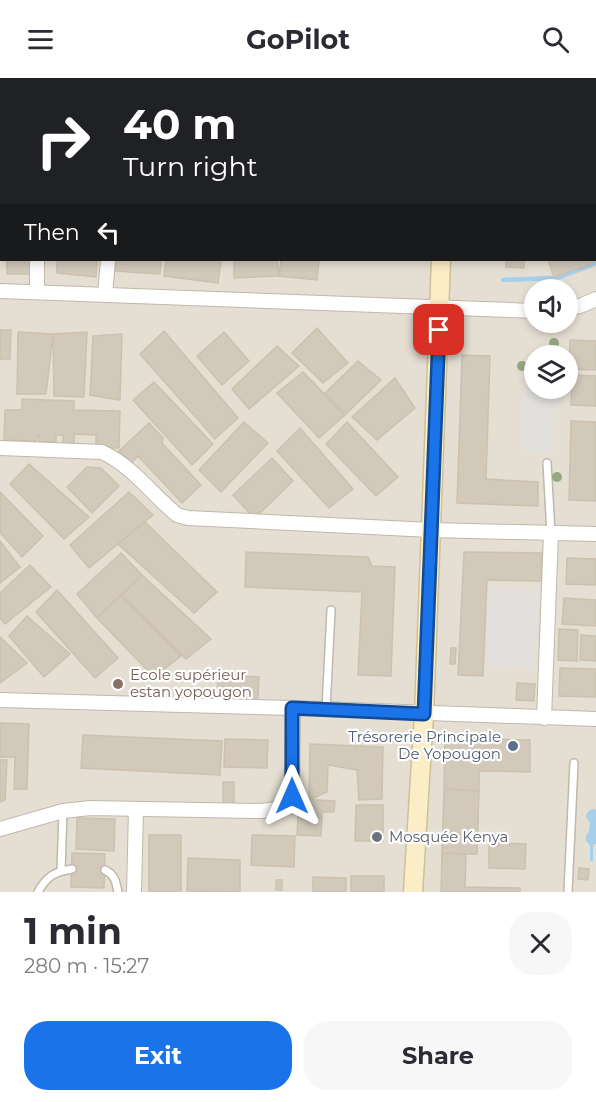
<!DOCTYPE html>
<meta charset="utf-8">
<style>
body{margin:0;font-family:Montserrat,sans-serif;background:#f7f7f7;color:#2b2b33;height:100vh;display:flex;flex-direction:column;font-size:22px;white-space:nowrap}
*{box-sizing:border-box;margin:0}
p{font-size:20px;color:#7c7c81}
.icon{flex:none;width:33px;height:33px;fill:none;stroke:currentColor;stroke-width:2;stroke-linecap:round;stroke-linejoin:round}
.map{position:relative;height:814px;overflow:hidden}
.panel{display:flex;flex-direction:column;background:#fff;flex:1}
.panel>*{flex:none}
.banner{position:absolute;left:0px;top:0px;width:597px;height:183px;box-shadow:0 3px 9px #0003;background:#202124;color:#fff;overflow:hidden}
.controls{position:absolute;left:524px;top:201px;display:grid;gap:12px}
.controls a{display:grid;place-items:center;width:54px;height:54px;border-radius:50%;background:#fff;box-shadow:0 3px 9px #0003;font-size:30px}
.pin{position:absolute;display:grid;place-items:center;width:51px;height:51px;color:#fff;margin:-26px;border-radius:12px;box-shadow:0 3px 9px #0006}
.me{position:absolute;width:66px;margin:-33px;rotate:0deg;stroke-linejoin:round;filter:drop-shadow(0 0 4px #0008)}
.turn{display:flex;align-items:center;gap:21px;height:126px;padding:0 24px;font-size:27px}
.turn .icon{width:78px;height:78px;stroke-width:2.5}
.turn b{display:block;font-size:42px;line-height:51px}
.then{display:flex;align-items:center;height:57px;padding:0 24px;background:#0003;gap:12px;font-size:22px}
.round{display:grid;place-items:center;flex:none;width:63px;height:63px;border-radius:24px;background:#f7f7f7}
.head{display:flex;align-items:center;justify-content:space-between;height:102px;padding:0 24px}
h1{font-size:36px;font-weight:700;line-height:45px}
.cta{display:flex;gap:12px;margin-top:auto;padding:12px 24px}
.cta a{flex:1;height:69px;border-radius:24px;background:#1a73e8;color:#fff;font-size:24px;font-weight:700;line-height:69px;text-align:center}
.cta a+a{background:#f7f7f7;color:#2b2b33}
header{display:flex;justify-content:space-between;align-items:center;height:78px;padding:0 24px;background:#fff;font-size:27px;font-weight:700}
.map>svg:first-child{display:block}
</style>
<header><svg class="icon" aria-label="menu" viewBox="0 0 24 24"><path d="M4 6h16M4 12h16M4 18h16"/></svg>GoPilot<svg class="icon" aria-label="search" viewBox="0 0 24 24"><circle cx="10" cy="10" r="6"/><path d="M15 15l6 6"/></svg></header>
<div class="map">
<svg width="596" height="814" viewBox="0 0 596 814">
<rect width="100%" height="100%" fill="#f1eee5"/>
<path fill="#e5dfd3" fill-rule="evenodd" d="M0,0H596V814H0ZM2,2H596V182H2ZM534,212H567V244H534ZM534,278H567V310H534Z"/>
<path fill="#e2e0dd" d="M525,304L534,305V310L558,311L554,375L522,373Z
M490,512L539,513L535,589L487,587Z"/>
<path fill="#a5cfeb" d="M594,731L596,732V766L593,767V783H590V767C585,764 584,758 589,754L590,744L587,741L586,737L590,732Z"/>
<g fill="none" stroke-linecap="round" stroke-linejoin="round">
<path stroke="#a5cfeb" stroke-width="4.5" d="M503,202L557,200L596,185"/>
</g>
<path fill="#d2c9bb" stroke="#ccc1af" stroke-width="1.5" d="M92,0H167V2H92Z
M199,0H247V2H199Z
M354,0H406V2H354Z
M469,0H492V2H469Z
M576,0H596V8V2H576Z
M7,182H33V196H7Z
M57,182H97L96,199L57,195Z
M116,182H161L160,196L115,193Z
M166,182H221L218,205L164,198Z
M234,182H277L279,198L234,200Z
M281,182H319L317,202L279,198Z
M506,182H524V190L506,189Z
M548,182H593L594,185L554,199Z
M317,250L348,285L323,305L292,275Z
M0,252H11L10,281H0Z
M164,253L238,340L215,361L140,276Z
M18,254L53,256L46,316H17Z
M87,254L84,319L54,318L53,256Z
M224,254L249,283L222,307L197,278Z
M122,256L120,322L90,317L93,258Z
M570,262L596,263V292L569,291Z
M277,268L299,288L249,331L232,311Z
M462,277L490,278L486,401L538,404V428L457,425Z
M358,283L381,302L345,337L324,316Z
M303,294L345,337L319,360L277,315Z
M572,297L596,298V328L571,327Z
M395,300L415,330L377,362L352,339Z
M154,304L213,366L192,387L133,322Z
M22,321L74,323V332L120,333L119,370H111L109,375L96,370V357L74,356V367H63V357H56V364H39V356L36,363L4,362L5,332H22Z
M571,343L596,344V423L569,422Z
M244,344L268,365L221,414L199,392Z
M347,344L398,399L376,418L326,366Z
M149,345L163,360L162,365L201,407L182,425L138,378L131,385L119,373Z
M300,350L353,411L329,430L277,373Z
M272,380L293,403L261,434L251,437L233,417Z
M29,386L89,439L64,461L10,406Z
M87,389L101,390L119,408L92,435L67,409Z
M0,414L43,458L22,479L0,455Z
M129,414L153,437L89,490L70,467Z
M145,444L217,514L194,535L118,466Z
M0,463L20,489L0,505Z
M246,474L368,479L372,488L395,489L391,598L358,597L362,514L245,509Z
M464,474L542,475L541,503L487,502L483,598L458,597Z
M121,475L142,497L97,540L77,516Z
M567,480L596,481V507L566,506Z
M30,487L51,509L5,546L0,540V515Z
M142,497L211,561L186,581L121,517Z
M57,512L118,580L95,600L36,534Z
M121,517L181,578L154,599L97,540Z
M564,520L596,522V548L562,546Z
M27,538L70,576L44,599L9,558Z
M559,551L578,552L577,583L558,582Z
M581,557L596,558V583L580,582Z
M0,559L27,585L0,605Z
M451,570H456L455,586H450Z
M560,590L596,591V619L559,618Z
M218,597L259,599L258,620L217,618Z
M517,605L535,606L534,623L516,622Z
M0,645L29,646L27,711H14L15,679H0Z
M83,657L222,663L220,697L81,690Z
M445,660L530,662V694L479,693V713L444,711Z
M225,661L268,662L267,690L224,689Z
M310,666L383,669L382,721L359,722L357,692L328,687L327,714L309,722Z
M0,682H7L5,722L0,724Z
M223,704H234V733L223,729Z
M444,711L479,713L477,776L442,775Z
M299,721L335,723L334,734H322L321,758L297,757Z
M356,727H383V763H355Z
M77,740L115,741L114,773L76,771Z
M149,757H181V814H149Z
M252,757L295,758L294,789L251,787Z
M489,765L526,766L525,791L489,790Z
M72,775L105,776L104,810L71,809Z
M442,775L466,776L465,809L520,810V814H441Z
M188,780L240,782V814L187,813Z
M579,790L589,791L588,802L578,801Z
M351,798H384V814H351Z
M313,799L346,800V814H313Z
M276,802H282V812H276Z"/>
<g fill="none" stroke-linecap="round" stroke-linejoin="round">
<defs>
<path id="lane" d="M547,385L551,455
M326,631L331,532
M105,792C115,797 116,804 118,814
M61,793L63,733
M38,814C47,798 54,794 72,791
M568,814L574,685"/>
<path id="street" d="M0,2H2
M41,2L42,0
M180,2V0
M290,2L292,0
M0,213L534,233
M37,214V182
M105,217L108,182
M567,230L580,228L596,221
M0,370L102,374C132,388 152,416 177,437L188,440L431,452L596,456
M0,622L293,630L596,641
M544,640L551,455
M0,751L63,733L90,730L262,733L282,730L292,718L293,630
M134,814L136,731"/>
<path id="secondary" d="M446,2V0
M413,814L424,636L441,182"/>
</defs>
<use href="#lane" stroke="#bfb8ab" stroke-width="10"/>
<use href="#street" stroke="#bfb8ab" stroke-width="16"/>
<use href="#secondary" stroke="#cec097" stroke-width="21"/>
<use href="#lane" stroke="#fff" stroke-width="7"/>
<use href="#street" stroke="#fff" stroke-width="14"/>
<use href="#secondary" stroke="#fbedc6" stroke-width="18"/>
</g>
<g fill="#94a980">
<circle cx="554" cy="265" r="5"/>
<circle cx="522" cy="288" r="5"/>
<circle cx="557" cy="399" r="5"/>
</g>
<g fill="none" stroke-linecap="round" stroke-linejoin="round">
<defs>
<path id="route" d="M292,718V630L424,636L439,252"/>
</defs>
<use href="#route" stroke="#114b97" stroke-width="15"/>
<use href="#route" stroke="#1a73e8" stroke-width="10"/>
</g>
<circle fill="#8d6e63" stroke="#fff" stroke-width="2" cx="118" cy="606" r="6"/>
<circle fill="#5c6f8a" stroke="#fff" stroke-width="2" cx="513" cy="668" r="6"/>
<circle fill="#6b7280" stroke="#fff" stroke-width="2" cx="377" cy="759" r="6"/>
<g text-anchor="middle" stroke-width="4.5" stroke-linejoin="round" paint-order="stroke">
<g font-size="15" fill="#785e54" stroke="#fff" text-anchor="start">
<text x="130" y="602">Ecole supérieur<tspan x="130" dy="17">estan yopougon</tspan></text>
</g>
<g font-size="15" fill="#4e5e75" stroke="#fff" text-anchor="end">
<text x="501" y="664">Trésorerie Principale<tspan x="501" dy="17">De Yopougon</tspan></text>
</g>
<g font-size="15" fill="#5b616d" stroke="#fff" text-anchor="start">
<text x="389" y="764">Mosquée Kenya</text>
</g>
</g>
</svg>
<div class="controls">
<a><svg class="icon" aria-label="sound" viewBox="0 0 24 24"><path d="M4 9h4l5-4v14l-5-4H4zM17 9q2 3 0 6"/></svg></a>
<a><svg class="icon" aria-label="layers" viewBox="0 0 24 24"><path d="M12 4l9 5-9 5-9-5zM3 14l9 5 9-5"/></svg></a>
</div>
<div class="pin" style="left:439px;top:252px;background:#d93025"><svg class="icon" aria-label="arrive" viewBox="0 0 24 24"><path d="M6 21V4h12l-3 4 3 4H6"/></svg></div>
<svg class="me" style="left:292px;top:718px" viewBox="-20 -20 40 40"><path d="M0-17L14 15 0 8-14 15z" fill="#1a73e8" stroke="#fff" stroke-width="4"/></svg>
<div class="banner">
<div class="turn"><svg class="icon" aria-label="right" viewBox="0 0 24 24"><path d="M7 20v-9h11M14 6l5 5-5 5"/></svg><div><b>40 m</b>Turn right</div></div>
<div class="then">Then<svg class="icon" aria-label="left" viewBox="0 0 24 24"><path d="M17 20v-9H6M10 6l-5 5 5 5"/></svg></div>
</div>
</div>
<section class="panel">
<div class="head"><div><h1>1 min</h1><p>280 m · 15:27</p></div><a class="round"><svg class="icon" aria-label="close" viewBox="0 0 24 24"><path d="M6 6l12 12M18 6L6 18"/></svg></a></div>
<div class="cta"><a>Exit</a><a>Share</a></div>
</section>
